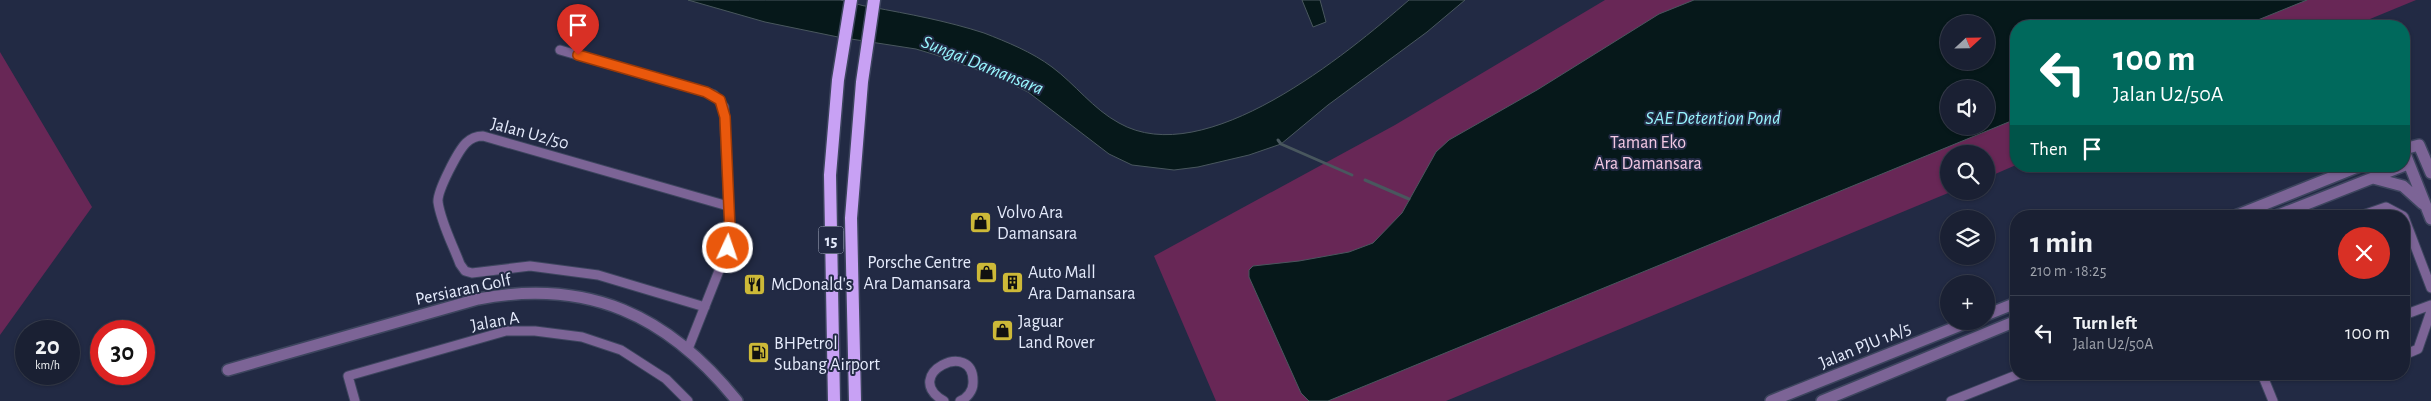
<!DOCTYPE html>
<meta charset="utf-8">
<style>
body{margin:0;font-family:"Alegreya Sans",sans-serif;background:#23283b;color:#f1f3f6;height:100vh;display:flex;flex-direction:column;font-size:19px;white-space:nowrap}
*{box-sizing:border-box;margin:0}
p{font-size:16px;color:#9fa3ac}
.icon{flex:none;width:28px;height:28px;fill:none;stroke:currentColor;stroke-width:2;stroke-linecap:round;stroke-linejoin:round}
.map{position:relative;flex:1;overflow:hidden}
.panel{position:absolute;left:2010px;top:210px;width:400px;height:170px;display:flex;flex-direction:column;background:#1a2033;border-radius:20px;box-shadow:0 1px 4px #0004,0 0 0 1px #383e4e}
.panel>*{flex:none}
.hud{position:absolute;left:2010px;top:20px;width:400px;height:152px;border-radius:20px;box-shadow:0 1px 4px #0004,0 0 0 1px #383e4e;background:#00695c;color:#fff;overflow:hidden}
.needle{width:32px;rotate:68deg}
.buttons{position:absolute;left:1940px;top:15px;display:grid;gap:10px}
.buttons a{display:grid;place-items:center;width:55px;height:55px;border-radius:50%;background:#1a2033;box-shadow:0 1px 4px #0004,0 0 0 1px #383e4e;font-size:25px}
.speed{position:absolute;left:15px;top:320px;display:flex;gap:10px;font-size:25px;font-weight:700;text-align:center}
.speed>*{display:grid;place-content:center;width:65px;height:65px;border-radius:50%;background:#1a2033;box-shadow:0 1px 4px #0004,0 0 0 1px #383e4e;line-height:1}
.speed small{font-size:12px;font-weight:400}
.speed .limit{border:8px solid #d22;background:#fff;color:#111}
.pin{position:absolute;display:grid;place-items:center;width:42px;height:42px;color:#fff;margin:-51px -21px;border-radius:50% 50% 50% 0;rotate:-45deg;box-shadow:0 0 5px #0007}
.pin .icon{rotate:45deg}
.me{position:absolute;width:55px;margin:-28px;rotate:3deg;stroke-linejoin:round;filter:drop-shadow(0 0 4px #0008)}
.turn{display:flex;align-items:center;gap:18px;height:105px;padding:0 20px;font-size:22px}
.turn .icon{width:65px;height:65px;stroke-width:2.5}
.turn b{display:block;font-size:35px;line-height:42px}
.then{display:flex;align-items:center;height:48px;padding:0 20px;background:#0003;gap:10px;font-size:19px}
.round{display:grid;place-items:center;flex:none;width:52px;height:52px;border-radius:26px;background:#23283b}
.headline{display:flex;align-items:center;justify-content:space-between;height:85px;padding:0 20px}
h1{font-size:30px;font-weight:700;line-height:38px}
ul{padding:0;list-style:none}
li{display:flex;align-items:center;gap:15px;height:75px;padding:0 20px;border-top:1px solid #383e4e}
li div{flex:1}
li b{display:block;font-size:19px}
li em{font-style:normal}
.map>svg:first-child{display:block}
</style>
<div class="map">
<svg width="2431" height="401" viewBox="0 0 2431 401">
<rect width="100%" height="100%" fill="#222a44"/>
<path fill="#682756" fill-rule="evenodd" d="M1605,0H2416L2353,26H2016V165L1986,178V154H1949V191H1953L1446,401H1216L1154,256L1395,125ZM1949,24H1986V61H1949ZM1949,89H1986V126H1949Z
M0,52L92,207L0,335Z"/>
<path fill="#06181a" stroke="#49575e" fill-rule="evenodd" d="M688,0C722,0 757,0 792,0C808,0 824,0 840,0C850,1 860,6 871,7C909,14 947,21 984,33C1007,42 1032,52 1052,67C1075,84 1093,109 1119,123C1205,172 1347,54 1409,0H1465L1427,32L1328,105L1281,144L1249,155L1198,167L1174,170L1132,165L1109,154L1028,92L994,76L936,55L916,49L838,37L765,22Z
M1302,0H1320L1326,22L1313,27Z
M1694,0H2307L2243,26H2016V119L1328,401H1309L1301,393L1249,277V270L1253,266L1299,261L1349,252L1373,243L1402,213L1436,152L1449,140L1537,90L1659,14ZM1949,24H1986V61H1949ZM1949,89H1986V126H1949Z"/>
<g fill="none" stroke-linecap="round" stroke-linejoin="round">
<path stroke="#49575e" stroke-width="3" d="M1278,140L1281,144L1352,175
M1365,180L1409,199"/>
<defs>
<path id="minor" d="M560,50L706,92L714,95L724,107L730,230L728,248L688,349
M2360,216L2386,207L2403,216
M2404,217L2431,288
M705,307L598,275L530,266L472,273L465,271L460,264C453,245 441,223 438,202C437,191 458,151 466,143C471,138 476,136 483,136L728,206
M2404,315L2431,305
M2404,355L2418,349L2431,311
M2262,374L2273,401
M355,401L348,376L506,331H535L582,337L621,350L666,379L688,401
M944,401C899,375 975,337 973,383C973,391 967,398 960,401
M1951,401L2019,374"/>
<path id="tertiary" d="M2404,149L2419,145L2431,173
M2404,151L2431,219
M2373,178L2403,186L2423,204
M2235,216L2360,166
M2276,216L2403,166
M1986,315L2016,303
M228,370L478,299C588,278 668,315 737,401
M1771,401L1971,321
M1822,401L2016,321"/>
<path id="primary" d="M834,401L830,175L838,80L851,0
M855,401L851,218L862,82L874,0"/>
</defs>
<use href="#minor" stroke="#3d455e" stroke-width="11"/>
<use href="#tertiary" stroke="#3d455e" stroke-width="14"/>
<use href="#primary" stroke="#3d455e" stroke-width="15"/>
<use href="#minor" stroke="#7c6496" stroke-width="9"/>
<use href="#tertiary" stroke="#7c6496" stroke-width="11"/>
<use href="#primary" stroke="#c8a1f4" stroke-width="12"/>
</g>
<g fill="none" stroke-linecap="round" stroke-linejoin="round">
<defs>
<path id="route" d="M578,55L706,92L720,100L725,117L730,230L728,248"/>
</defs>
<use href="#route" stroke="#983908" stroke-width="12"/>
<use href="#route" stroke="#ea580c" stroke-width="9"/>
</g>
<defs>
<symbol id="shop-square" viewBox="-11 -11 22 22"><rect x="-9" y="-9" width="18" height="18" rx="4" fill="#cdb938" stroke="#222a44"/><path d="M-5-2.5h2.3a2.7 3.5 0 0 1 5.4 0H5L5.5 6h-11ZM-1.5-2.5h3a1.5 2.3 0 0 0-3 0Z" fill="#111"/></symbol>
<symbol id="building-square" viewBox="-11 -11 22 22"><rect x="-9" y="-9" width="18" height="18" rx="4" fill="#cdb938" stroke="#222a44"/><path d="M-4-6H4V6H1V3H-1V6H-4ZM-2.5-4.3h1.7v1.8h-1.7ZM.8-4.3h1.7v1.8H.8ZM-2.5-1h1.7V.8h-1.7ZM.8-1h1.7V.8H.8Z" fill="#111"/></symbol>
<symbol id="restaurant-square" viewBox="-11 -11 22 22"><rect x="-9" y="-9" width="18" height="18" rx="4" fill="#cdb938" stroke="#222a44"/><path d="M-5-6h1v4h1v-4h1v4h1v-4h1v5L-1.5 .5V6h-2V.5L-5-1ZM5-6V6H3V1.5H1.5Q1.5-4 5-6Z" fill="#111"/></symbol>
<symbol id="fuel-square" viewBox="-11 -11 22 22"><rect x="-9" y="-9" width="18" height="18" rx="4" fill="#cdb938" stroke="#222a44"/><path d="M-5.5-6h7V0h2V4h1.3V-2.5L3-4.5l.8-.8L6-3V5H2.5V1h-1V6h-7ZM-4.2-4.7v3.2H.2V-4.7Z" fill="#111"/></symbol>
</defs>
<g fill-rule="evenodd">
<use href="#shop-square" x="968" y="210" width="25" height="25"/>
<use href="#shop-square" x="974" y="260" width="25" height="25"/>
<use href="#building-square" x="1000" y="270" width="25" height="25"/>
<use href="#restaurant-square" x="742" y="272" width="25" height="25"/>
<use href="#shop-square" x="990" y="318" width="25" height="25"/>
<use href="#fuel-square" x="746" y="340" width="25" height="25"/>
</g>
<g text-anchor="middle" stroke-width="4" stroke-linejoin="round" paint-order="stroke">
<rect fill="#222a44" stroke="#aab1c5" stroke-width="1" x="818.5" y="226.5" width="25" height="27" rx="4"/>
<g font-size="16" font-weight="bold" fill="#e5ebfc">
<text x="831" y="246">15</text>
</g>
<g font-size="18" fill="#e5ebfc" stroke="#222a44">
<text transform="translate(530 133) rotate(15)" y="6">Jalan U2/50</text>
<text transform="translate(463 289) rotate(-12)" y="6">Persiaran Golf</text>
<text transform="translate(495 321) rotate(-10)" y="6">Jalan A</text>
<text transform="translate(1865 345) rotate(-22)" y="6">Jalan PJU 1A/5</text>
</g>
<g font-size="18" fill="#f3c9e4" stroke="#222a44">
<text x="1648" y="148">Taman Eko<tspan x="1648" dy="21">Ara Damansara</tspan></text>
</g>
<g font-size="18" fill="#e5ebfc" stroke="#222a44" text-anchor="start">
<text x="997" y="218">Volvo Ara<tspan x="997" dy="21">Damansara</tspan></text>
<text x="971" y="268" text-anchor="end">Porsche Centre<tspan x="971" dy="21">Ara Damansara</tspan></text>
<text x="1028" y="278">Auto Mall<tspan x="1028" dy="21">Ara Damansara</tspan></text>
<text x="771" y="290">McDonald's</text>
<text x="1018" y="327">Jaguar<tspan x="1018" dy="21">Land Rover</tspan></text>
<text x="774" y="349">BHPetrol<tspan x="774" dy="21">Subang Airport</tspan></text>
</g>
<g font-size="19" font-style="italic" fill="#97f5fd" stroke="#222a44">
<text transform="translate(983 64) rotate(22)" y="7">Sungai Damansara</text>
<text x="1713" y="124">SAE Detention Pond</text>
</g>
</g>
</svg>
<div class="buttons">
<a><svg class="needle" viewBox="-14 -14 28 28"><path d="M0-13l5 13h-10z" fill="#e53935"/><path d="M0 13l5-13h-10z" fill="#9fa3ac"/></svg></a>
<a><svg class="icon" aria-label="sound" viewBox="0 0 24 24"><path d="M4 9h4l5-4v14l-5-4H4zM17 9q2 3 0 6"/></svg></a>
<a><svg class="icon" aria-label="search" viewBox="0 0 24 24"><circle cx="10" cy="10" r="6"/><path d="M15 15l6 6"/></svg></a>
<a><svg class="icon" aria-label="layers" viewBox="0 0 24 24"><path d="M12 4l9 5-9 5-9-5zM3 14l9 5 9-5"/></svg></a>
<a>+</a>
</div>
<div class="speed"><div>20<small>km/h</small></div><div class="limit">30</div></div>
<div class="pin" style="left:578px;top:55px;background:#d93025"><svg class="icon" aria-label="arrive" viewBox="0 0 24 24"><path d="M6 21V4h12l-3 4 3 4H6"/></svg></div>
<svg class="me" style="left:728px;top:248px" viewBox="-20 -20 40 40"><circle r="17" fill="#ea580c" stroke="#fff" stroke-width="3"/><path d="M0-11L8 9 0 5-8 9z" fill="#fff"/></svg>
<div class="hud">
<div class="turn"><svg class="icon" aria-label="left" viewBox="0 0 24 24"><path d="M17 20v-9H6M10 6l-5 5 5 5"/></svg><div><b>100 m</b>Jalan U2/50A</div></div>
<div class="then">Then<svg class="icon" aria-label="arrive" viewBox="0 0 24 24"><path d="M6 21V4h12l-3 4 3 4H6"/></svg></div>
</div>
<section class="panel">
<div class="headline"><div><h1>1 min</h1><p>210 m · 18:25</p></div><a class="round" style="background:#d93025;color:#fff"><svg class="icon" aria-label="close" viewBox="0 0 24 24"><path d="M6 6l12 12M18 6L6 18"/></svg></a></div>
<ul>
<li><svg class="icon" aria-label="left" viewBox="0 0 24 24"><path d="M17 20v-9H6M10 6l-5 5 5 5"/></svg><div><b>Turn left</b><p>Jalan U2/50A</p></div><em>100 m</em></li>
</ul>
</section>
</div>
